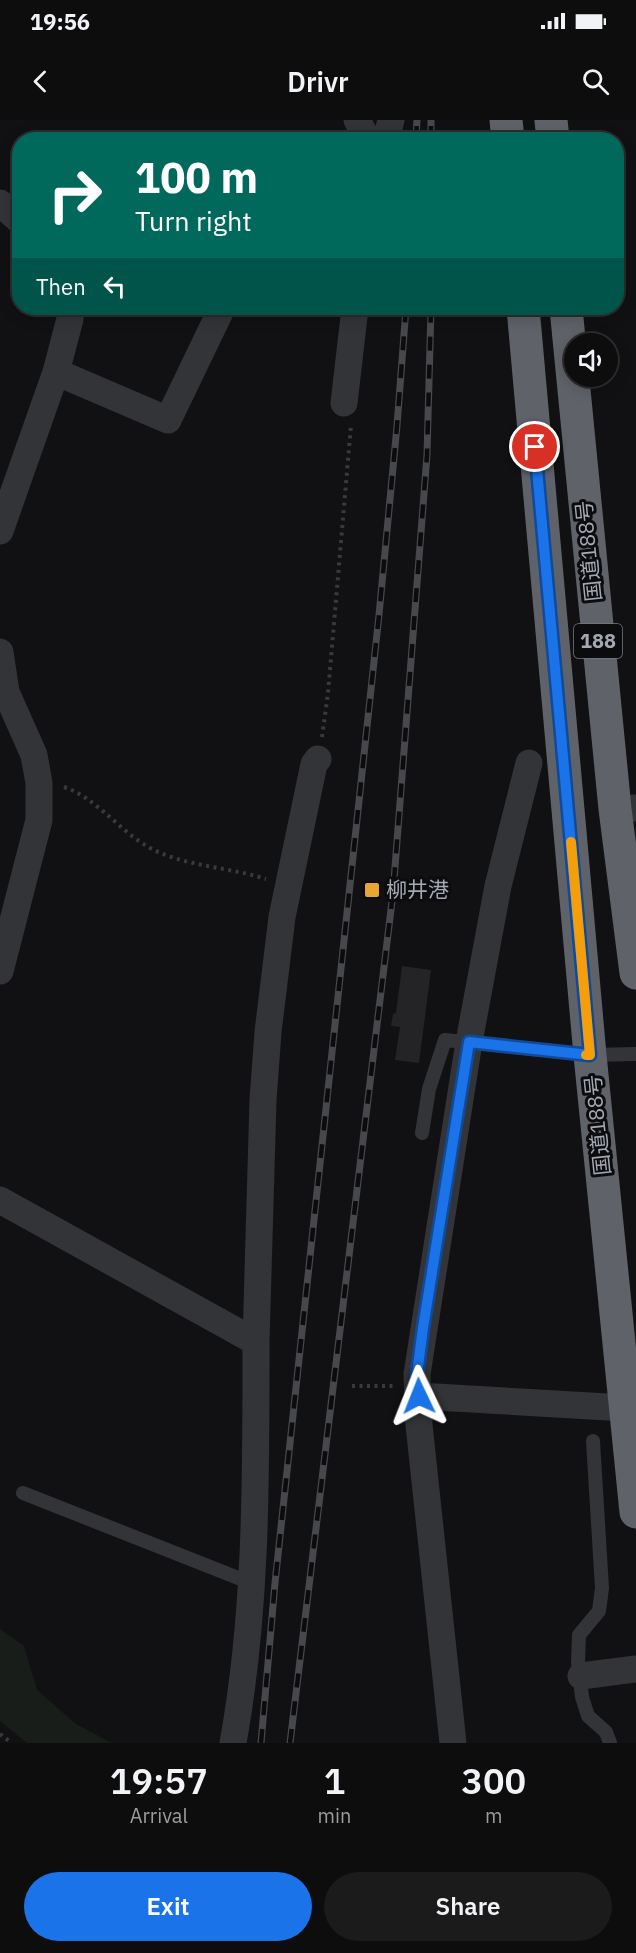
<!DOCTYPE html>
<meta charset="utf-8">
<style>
body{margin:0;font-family:"IBM Plex Sans","Noto Sans JP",sans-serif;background:#1b1b1c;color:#f1f3f6;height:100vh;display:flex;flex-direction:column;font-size:22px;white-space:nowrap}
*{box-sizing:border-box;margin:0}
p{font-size:20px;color:#9a9c9e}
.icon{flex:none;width:33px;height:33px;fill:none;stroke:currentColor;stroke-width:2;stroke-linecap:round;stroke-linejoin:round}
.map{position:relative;height:1623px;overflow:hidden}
.sheet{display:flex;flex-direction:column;background:#0d0d0e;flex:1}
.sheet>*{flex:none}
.guide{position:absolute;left:12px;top:12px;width:612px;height:183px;border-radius:24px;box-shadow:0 3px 15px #0003,0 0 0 2px #2d2d2e;background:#00695c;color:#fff;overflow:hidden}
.tools{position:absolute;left:564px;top:213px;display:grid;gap:12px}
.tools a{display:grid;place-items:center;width:54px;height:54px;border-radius:50%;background:#0d0d0e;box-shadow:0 3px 15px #0003,0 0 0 2px #2d2d2e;font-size:30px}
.pin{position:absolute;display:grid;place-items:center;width:51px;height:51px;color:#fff;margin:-26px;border:3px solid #fff;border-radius:50%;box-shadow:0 2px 6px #0007}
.me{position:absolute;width:66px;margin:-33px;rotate:358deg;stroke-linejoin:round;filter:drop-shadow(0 0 4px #0008)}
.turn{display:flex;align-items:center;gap:21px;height:126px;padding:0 24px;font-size:27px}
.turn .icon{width:78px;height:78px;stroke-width:2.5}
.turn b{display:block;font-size:42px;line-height:51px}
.then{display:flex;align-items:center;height:57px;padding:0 24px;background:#0003;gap:12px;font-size:22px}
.eta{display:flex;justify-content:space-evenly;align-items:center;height:102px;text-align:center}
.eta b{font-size:36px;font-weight:600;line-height:42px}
.button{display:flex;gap:12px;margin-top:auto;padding:12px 24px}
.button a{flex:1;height:69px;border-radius:36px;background:#1a73e8;color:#fff;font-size:24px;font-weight:600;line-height:69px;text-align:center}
.button a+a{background:#1b1b1c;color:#f1f3f6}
.status{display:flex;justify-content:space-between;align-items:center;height:42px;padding:0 30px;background:#0d0d0e;direction:ltr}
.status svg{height:16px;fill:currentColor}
header{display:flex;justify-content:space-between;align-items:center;height:78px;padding:0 24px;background:#0d0d0e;font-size:27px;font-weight:600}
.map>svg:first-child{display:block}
</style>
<div class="status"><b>19:56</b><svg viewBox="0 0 49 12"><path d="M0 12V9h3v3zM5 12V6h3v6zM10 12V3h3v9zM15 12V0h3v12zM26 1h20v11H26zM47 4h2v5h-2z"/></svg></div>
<header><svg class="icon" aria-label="back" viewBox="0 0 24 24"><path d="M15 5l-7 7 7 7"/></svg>Drivr<svg class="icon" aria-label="search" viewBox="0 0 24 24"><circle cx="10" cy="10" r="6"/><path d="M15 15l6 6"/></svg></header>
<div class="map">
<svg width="636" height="1623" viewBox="0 0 636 1623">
<rect width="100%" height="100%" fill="#111113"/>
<path fill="#181d19" d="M0,1509L24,1526L37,1570L76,1604L112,1623H27L0,1601Z"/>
<path fill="#242427" d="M402,846L431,850L419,943L395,940L400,907L391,906L393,894L396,893Z"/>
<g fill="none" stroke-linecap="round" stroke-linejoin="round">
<path stroke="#393a3f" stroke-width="4" stroke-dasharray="3 4.5" stroke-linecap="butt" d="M322,617L328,573L351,305
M64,667C99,679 121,714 154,730C189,747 229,747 266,759
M352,1266H395
M0,1614L12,1623"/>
<path stroke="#333438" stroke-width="14" d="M422,1013L429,969L445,920L590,935L636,934
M593,1321L602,1468L599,1491L579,1515L578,1542L582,1577L588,1596L606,1612L610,1623
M23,1373L251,1463"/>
<path stroke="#333438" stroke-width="27" d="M357,0L365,15L373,20
M386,20L391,0
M0,83L20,101
M56,252L168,300L222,188
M344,283L355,188
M0,411L56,252L70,199L71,188
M0,532L6,572L34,635L39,663V700L0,851
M615,689L636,688
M0,1080L256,1222C256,1356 257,1491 233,1623
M256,1222L263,980L268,912L282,797L314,644L318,639
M419,1276L625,1288
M581,1556L636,1549
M453,1623L419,1305L417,1254L469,922L498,766L529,643"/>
<path stroke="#5f6268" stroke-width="33" d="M506,0L508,20
M551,0L553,20
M523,188L590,935L636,1392
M566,188L615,689L636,853"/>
<defs>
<path id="rail" d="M416,20L417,0
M431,20V0
M261,1623L275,1463L379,495L397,306L406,188
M290,1623L393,773L427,335L431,188"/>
</defs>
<use href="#rail" stroke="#46484c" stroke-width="7"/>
<use href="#rail" stroke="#0c0c0e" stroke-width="4.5" stroke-dasharray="14" stroke-linecap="butt"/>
</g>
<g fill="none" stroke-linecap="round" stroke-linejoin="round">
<defs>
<path id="route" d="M419,1276L417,1254L423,1208L469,922L590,935L535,327"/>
</defs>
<use href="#route" stroke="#114b97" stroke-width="15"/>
<use href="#route" stroke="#1a73e8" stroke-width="10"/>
<path stroke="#f59e0b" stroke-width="10" d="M571,722L590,935H586"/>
</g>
<rect fill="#e8a734" stroke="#0c0c0e" stroke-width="2" x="364" y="762" width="16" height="16" rx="3"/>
<g text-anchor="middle" stroke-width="6" stroke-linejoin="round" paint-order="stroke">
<rect fill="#0c0c0e" stroke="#767982" stroke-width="1.5" x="574" y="504" width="48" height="34" rx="4.5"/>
<g font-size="20" font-weight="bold" fill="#a3a8b3">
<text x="598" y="528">188</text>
</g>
<g font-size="21" fill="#a3a8b3" stroke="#0c0c0e">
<text transform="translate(589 431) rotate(-96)" y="7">国道188号</text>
<text transform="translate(598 1005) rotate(-96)" y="7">国道188号</text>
</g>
<g font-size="21" fill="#a3a8b3" stroke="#0c0c0e" text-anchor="start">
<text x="386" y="777">柳井港</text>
</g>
</g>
</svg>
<div class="tools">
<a><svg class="icon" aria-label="sound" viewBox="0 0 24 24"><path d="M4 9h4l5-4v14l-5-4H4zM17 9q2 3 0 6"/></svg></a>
</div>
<div class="pin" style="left:535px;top:327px;background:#d93025"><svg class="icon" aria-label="arrive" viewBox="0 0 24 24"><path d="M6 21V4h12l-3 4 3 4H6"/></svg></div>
<svg class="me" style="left:419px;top:1276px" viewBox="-20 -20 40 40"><path d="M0-17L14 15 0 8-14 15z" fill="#1a73e8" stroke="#fff" stroke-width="4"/></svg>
<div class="guide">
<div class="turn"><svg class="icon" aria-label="right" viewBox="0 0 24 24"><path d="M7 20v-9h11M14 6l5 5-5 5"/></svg><div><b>100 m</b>Turn right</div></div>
<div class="then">Then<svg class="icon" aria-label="left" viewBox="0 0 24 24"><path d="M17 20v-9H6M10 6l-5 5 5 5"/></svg></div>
</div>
</div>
<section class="sheet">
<div class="eta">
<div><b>19:57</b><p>Arrival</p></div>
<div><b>1</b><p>min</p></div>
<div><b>300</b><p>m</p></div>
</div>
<div class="button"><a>Exit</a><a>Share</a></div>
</section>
